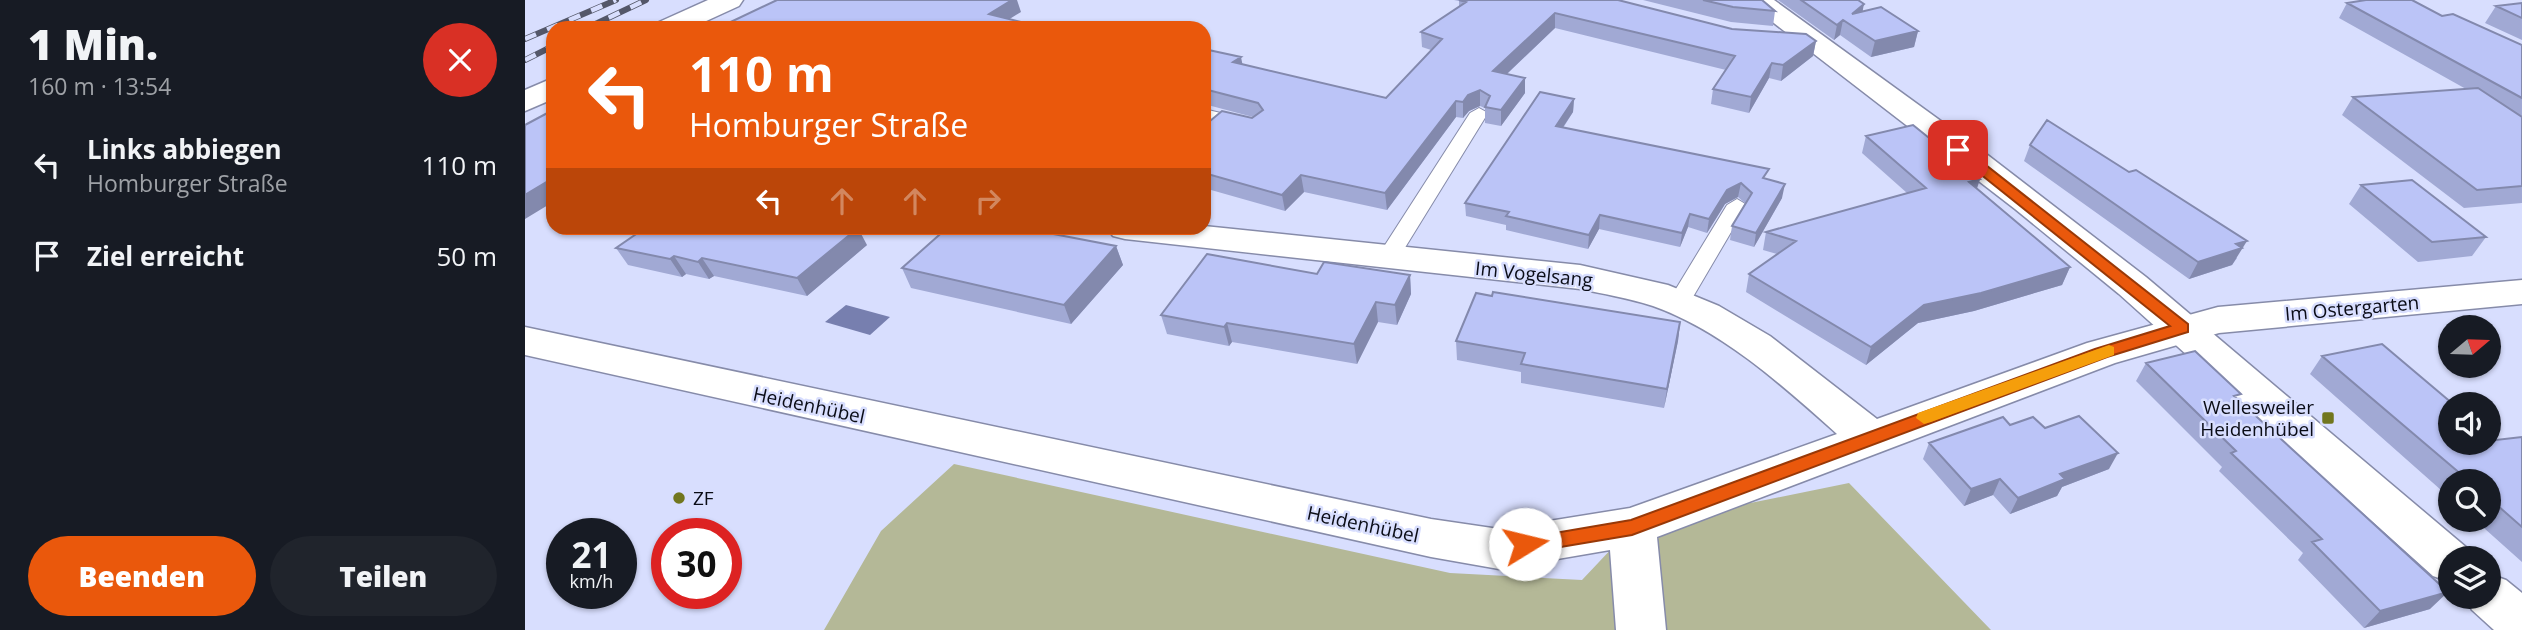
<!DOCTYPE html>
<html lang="de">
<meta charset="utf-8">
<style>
body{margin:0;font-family:"Open Sans",sans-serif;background:#20242c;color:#f1f3f6;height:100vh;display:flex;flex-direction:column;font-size:26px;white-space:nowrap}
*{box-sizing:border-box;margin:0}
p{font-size:23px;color:#9ea1a6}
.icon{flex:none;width:38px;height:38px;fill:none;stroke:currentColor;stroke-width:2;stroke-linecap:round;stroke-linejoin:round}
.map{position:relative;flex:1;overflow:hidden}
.details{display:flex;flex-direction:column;background:#171b24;width:525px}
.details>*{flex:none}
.guide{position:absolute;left:21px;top:21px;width:665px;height:214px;border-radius:21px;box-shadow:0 2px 5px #0004;background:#ea580c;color:#fff;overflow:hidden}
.needle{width:46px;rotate:71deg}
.fabs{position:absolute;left:1913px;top:315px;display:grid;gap:14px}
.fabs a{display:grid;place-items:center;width:63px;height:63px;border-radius:50%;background:#171b24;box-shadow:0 2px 5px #0004;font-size:35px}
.speed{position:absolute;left:21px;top:518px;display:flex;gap:14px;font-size:35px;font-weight:700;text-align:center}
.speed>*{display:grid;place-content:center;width:91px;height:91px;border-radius:50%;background:#171b24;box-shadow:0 2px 5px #0004;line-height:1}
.speed small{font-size:18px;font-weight:400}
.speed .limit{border:10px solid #d22;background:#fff;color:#111}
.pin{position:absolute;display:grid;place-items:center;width:60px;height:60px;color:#fff;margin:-30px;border-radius:14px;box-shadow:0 4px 10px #0006}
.me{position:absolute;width:77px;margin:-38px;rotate:81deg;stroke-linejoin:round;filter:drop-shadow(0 0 5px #0008)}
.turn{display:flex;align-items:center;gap:24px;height:147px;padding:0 28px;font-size:32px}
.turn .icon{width:91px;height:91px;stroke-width:2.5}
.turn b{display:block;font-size:49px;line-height:60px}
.lanes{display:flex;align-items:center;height:66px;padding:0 28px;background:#0003;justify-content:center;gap:35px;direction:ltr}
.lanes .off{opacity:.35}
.round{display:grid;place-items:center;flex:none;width:74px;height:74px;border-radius:37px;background:#20242c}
.summary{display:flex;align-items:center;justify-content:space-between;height:119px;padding:0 28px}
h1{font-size:42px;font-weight:800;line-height:52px}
.action{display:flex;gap:14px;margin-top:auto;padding:14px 28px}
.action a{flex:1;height:80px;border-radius:42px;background:#ea580c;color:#fff;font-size:28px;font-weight:800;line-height:80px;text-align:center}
.action a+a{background:#20242c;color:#f1f3f6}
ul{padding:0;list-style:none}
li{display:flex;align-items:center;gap:21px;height:91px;padding:0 28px}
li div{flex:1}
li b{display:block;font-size:26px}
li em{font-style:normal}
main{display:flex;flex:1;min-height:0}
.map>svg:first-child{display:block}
</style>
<main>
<section class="details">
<div class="summary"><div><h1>1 Min.</h1><p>160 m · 13:54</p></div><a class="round" style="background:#d93025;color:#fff"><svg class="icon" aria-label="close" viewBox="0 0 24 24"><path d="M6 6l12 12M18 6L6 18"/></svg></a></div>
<ul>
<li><svg class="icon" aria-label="left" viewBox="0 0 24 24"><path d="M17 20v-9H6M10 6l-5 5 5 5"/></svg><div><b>Links abbiegen</b><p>Homburger Straße</p></div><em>110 m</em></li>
<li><svg class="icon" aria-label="arrive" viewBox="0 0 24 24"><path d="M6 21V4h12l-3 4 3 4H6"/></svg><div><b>Ziel erreicht</b></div><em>50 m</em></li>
</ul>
<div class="action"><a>Beenden</a><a>Teilen</a></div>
</section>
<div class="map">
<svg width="1997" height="630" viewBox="0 0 1997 630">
<rect width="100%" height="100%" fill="#d8defe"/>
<path fill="#b4b897" d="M429,464L925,573L1057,580L1107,527L1324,483L1466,630H299L356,531Z"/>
<path fill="#777faf" d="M321,305L365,317L345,335L300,322Z"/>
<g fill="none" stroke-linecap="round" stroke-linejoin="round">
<defs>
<path id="lane" d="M954,108L963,113L873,259L870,264H854L851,259L945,113Z
M679,109L725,120L728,124L719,130L679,119Z
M1212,199L1222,205L1165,302L1162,307H1146L1143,302L1202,205Z"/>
<path id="street" d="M183,0H218L214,6L166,28H130L134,22Z
M28,78V99L0,111V90Z
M679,226L1055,265L1143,285L1194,306L1245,336L1352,419L1562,343L1693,307L1997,280V304L1694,333L1590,363L1132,537L1141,630H1091L1085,550L974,569L906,557L0,355V327L906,519L974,529L1105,508L1312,434C1257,385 1198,331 1128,306C1104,298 1079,294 1055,289L600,239L588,236L582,228Z"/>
<path id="secondary" d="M1219,0H1249L1460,153L1621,277L1942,548L1947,558H1925V582L1908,576L1594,294L1490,209Z
M1964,574L1981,580L1997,593V630H1969L1947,610L1940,597H1964Z"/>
</defs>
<use href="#lane" stroke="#868ba9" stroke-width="2"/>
<use href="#street" stroke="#868ba9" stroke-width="3"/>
<use href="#secondary" stroke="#868ba9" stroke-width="3"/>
<use href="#lane" fill="#fff" fill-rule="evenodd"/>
<use href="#street" fill="#fff" fill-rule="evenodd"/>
<use href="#secondary" fill="#fff" fill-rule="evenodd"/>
<defs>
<path id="rail" d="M62,28L121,0
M0,39L91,0
M0,60L28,46"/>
</defs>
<use href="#rail" stroke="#545769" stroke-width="6"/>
<use href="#rail" stroke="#d8defe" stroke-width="4.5" stroke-dasharray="12" stroke-linecap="butt"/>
</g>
<path fill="#a1a9d4" d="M929,0H1093L1207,29L1291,41L1288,56L1256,81L1244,78L1224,113L1186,104L1188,89L1201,70L1030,28L982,74L1000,78V93L976,126L960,123V108L955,106L944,111L938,118L931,117L862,210L779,192L760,211L679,188V126L728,117L679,104V49L718,65L861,98L906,50L897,47L896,32L934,7V1Z
M1118,0H1237L1250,11L1248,26L1206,22Z
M1253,0H1333L1338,11L1393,31L1389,47L1346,57L1315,35L1309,40Z
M1822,3L1997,45V116H1995L1997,117V203L1939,208L1817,115L1828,97L1941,89L1814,18Z
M1997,3V40L1960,23L1971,6Z
M1049,99L1048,112L1038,128L1242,179L1257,198L1229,247L1205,240L1207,226L1220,203L1213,197L1200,204L1182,233L1163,227L1155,247L1074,229L1063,249L981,230V225L941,216L940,203Z
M1341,136L1455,179L1452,188L1545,267L1537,285L1449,311L1393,323L1341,365L1221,292L1224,274L1252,254L1238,250L1241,232L1382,193L1337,153Z
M1505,145L1712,258L1707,265L1664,279L1499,161Z
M1836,185L1961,237L1947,256L1893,262L1824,204Z
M342,245L282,296L189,276L184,279L161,274L157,277L103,265L91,248Z
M591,246L598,265L546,324L386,288L377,268Z
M792,274L885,275L886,294L872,325L853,322L832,364L707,342L704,346L642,334L636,315Z
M967,296L1155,322L1153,341L1139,408L996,383V372L932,360L931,341Z
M1797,356L1971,440L1997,437V562L1950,520H1964V481H1925V498L1785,374Z
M1621,363L1713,399L1905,609L1839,628L1773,560L1778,553L1694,471L1697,467L1611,381Z
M1485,425L1520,428L1584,469L1537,487L1532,496L1485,514L1468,495L1439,506L1398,459L1404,443Z"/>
<path fill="#8389ad" d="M487,0H492L496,12L470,28L464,14Z
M1339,4L1336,19L1327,14Z
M1030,13V28L968,87V71Z
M1318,20L1315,35L1309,40L1312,25Z
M1393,31L1389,47L1346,57L1350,41Z
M1291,41L1288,56L1256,81L1258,65Z
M716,57L719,72L708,62Z
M1247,63L1244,78L1224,113L1226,97Z
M1000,78V93L976,126V110Z
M955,90V106L944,111L938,118V102L943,95Z
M1049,99L1048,112L1030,139L1031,126Z
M931,101V117L862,210L860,193Z
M776,175L779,192L760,211L757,195Z
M28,178V202L0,219V195Z
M1455,179L1449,197L1444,182Z
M1216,183L1213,197L1200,204L1182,233L1184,219L1202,190Z
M1260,184L1257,198L1229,247L1231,233Z
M1165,214L1163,227L1155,247L1157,233Z
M1075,215L1074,229L1063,249L1064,235Z
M333,228L342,245L282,296L272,278Z
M1722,241L1707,265L1664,279L1673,262L1711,244Z
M591,246L598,265L546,324L539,305Z
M149,256L161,274L157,277L145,259Z
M177,258L189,276L184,279L173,262Z
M1545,267L1537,285L1449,311L1393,323L1341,365L1346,347L1399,305Z
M885,275L886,294L872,325L870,305Z
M851,302L853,322L832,364L829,344Z
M1155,322L1153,341L1139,408L1142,389Z
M702,323L707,342L704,346L699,327Z
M1593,453L1584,469L1537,487L1532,496L1485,514L1493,498L1535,474Z
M1475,479L1468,495L1439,506L1446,489Z
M1923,592L1905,609L1839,628L1855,611Z"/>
<path fill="#bbc4f7" stroke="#8389ad" stroke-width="2" d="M252,0H487L464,14L520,28H193Z
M934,0H1093L1207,29L1281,34L1291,41L1258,65L1247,63L1226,97L1188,89L1210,56L1030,13L968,71L1000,78L976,110L960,107L965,96L955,90L943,95L938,102L931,101L860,193L776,175L757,195L679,173V126L697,111L727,118L738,110L733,103L679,89V49L716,57L708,62L861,98L917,39L896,32L941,2Z
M1178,0H1237L1250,11L1208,7Z
M1276,0H1333L1339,4L1327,14L1356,7L1393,31L1350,41L1318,20L1312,25Z
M1841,0H1887L1917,16L1928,14L1997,45V98L1822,3Z
M1997,3V18L1971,6Z
M1953,88L1997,117V186L1952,190L1828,97Z
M1015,92L1049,99L1031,126L1244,169L1238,178L1260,184L1231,233L1207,226L1227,193L1216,183L1202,190L1184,219L1165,214L1157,233L1075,215L1064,235L981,216L984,212L940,203Z
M28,110V178L0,195V125Z
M1522,120L1604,172L1611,170L1722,241L1711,244L1717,248L1673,262L1505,145Z
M1388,125L1455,179L1444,182L1545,267L1456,293L1399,305L1346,347L1224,274L1271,241L1241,232L1401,188L1341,136Z
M1887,180L1961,237L1907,242L1836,185Z
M120,228H333L272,278L177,258L173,262L149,256L145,259L91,248Z
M422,228H497L591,246L539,305L377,268Z
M682,254L792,274L799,262L885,275L870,305L851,302L829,344L702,323L699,327L636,315Z
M968,292L1155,322L1142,389L996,364L1000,353L931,341L951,293L967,296Z
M1857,344L1928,404H1925V443H1964V434L1971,440L1997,437V527L1964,498V481H1944L1797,356Z
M1670,351L1716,394L1709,396L1923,592L1855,611L1787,542L1797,539L1706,453L1711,451L1621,363Z
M1554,416L1593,453L1535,474L1540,479L1493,498L1475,479L1446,489L1404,443L1478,417L1485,425L1508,417L1520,428Z"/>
<path fill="#ea580c" stroke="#983908" stroke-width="2" d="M1429,147H1438L1663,324V332L1582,357L1107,535L1000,553L994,550L991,544L994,539L1106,520L1570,349L1645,326L1429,153Z"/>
<path fill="#f59e0b" d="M1584,345L1589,347V355L1406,422L1399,424L1391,418L1393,413Z"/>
<g fill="#71761e" stroke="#d8defe" stroke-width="2.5">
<rect x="1796" y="411" width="14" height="14" rx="3.5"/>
<circle cx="154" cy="498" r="7"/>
</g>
<g text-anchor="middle" stroke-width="5" stroke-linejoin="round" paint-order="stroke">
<g font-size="19" fill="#0a0c16" stroke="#d8defe">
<text transform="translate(1009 274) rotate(6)" y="7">Im Vogelsang</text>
<text transform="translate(1827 308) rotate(-5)" y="7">Im Ostergarten</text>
<text transform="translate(284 405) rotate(12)" y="7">Heidenhübel</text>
<text transform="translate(838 524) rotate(12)" y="7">Heidenhübel</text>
</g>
<g font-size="19" fill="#0a0c16" stroke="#d8defe" text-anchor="end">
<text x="1789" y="414">Wellesweiler<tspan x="1789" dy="22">Heidenhübel</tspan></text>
<text x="168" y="505" text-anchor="start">ZF</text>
</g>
</g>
</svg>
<div class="fabs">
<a><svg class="needle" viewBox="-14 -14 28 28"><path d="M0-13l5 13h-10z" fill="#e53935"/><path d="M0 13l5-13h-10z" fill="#9ea1a6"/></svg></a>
<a><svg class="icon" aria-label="sound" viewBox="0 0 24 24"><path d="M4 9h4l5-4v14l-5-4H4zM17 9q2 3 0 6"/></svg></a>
<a><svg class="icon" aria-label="search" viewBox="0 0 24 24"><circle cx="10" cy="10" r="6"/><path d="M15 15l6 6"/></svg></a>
<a><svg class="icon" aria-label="layers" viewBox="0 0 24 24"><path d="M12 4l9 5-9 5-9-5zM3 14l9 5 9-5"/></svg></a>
</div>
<div class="speed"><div>21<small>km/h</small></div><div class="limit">30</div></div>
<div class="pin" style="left:1433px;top:150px;background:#d93025"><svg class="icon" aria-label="arrive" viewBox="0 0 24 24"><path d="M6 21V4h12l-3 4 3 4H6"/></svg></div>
<svg class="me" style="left:1000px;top:544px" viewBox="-20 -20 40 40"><circle r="19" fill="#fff"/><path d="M0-13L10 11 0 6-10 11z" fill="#ea580c"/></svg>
<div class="guide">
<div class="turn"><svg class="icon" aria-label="left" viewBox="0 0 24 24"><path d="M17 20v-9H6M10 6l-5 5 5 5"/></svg><div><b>110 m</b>Homburger Straße</div></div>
<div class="lanes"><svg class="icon" aria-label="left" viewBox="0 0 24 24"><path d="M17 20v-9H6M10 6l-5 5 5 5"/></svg><svg class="icon off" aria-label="ahead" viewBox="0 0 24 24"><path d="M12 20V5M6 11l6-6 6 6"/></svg><svg class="icon off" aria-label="ahead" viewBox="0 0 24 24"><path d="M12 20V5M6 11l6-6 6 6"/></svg><svg class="icon off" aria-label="right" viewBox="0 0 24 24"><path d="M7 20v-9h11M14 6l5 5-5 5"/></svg></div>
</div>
</div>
</main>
